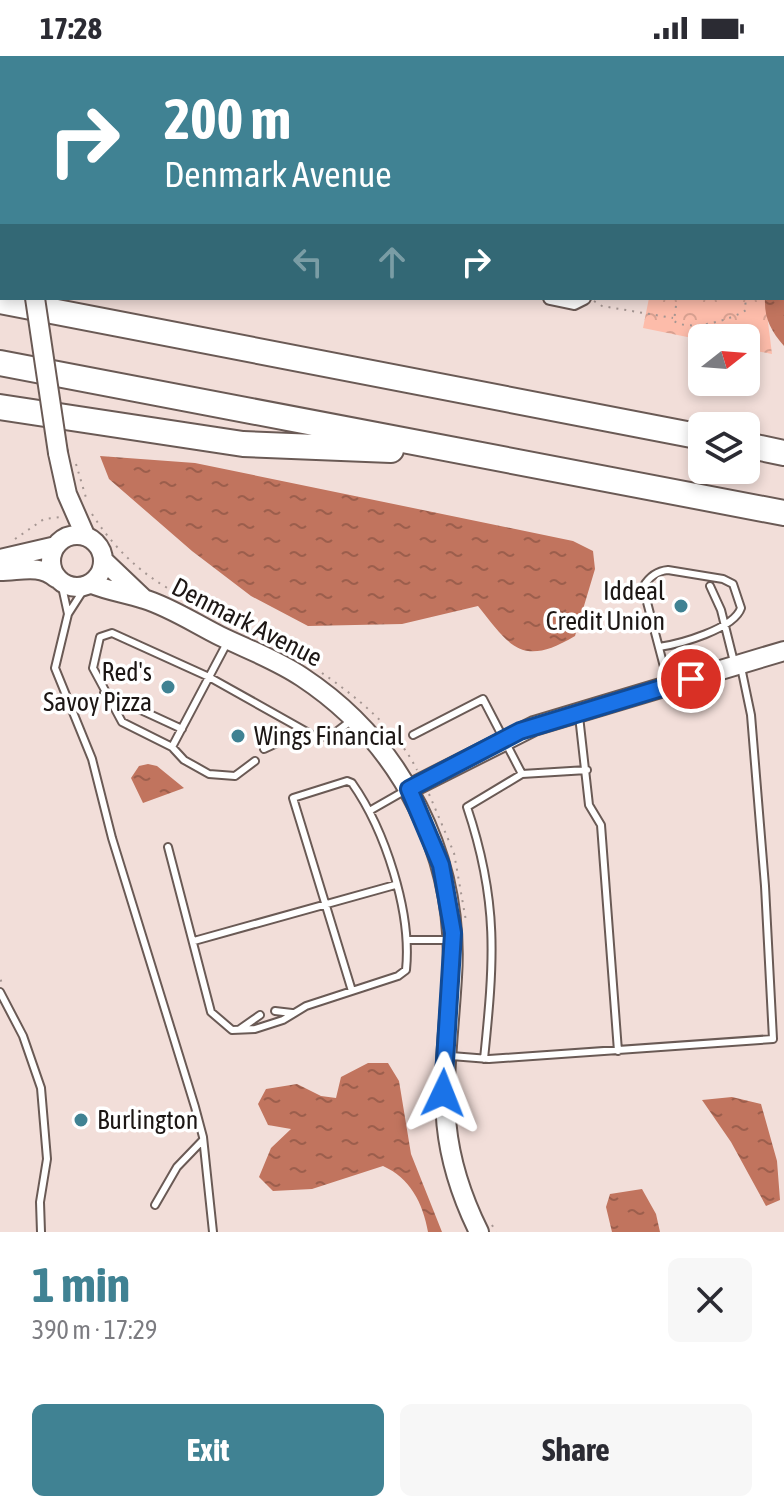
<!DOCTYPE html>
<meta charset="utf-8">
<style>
body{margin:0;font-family:"Asap Condensed",sans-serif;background:#f7f7f7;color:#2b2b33;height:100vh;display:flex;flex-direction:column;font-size:30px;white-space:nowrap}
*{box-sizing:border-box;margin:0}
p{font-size:26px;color:#7c7c81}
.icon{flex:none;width:44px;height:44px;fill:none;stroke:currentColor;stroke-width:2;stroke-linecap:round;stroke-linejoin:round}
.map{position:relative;height:1176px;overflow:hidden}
.sheet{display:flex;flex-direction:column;background:#fff;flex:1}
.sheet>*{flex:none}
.top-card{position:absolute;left:0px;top:0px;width:784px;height:244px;box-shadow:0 4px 12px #0003;background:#408293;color:#fff;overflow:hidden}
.needle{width:52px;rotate:73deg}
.tools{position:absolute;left:688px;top:268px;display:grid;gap:16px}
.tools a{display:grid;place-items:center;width:72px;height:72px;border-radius:12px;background:#fff;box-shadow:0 4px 12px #0003;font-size:40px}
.pin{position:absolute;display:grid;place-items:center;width:68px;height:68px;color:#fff;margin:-34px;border:4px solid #fff;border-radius:50%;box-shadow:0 2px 8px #0007}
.me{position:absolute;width:88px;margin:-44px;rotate:2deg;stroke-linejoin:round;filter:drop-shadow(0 0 6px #0008)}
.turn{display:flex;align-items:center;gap:28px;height:168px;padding:0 32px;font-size:36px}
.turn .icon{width:104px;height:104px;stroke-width:2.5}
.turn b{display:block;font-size:56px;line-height:68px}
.lanes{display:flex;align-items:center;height:76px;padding:0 32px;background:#0003;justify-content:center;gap:40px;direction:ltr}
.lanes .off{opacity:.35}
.round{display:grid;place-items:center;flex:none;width:84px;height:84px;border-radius:12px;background:#f7f7f7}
.summary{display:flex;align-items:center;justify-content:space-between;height:136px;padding:0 32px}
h1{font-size:48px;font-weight:700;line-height:60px;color:#408293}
.action{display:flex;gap:16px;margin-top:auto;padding:16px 32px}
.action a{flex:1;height:92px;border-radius:12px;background:#408293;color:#fff;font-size:32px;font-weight:700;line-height:92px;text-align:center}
.action a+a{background:#f7f7f7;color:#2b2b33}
.status{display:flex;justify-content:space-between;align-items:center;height:56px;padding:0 40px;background:#fff;direction:ltr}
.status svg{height:22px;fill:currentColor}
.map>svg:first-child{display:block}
</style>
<div class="status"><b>17:28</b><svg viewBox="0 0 49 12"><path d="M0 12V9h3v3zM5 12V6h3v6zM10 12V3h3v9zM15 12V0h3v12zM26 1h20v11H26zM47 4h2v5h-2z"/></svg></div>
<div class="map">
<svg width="784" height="1176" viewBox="0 0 784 1176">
<defs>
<pattern id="park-crowns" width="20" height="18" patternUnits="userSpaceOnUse" patternTransform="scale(2)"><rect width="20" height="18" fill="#fdbcaa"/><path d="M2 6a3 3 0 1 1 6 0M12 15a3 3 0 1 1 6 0" fill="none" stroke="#d8a191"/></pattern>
<pattern id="water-ripples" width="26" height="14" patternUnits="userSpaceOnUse" patternTransform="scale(2)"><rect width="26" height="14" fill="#c1745e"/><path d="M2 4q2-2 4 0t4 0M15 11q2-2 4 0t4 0" fill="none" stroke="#9c5e4c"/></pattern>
</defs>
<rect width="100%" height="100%" fill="#f2ded9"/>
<path fill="url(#park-crowns)" d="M649,242H765L772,298L746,293V282L702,284L643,272Z"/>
<path fill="url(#water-ripples)" d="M784,158V290C771,275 764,262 765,242H782Z
M100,400L195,407L573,485L593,495L595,513L575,580C523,611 511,592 478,550L402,568L308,570L251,540L192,495L109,423Z
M148,708L157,710L184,732L143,747L131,722L139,710Z
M368,1007H388L399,1025L411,1098L442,1176H428C423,1147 410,1122 383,1110L312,1133L273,1135L259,1121L271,1092L291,1073L268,1069L258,1048L266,1033L297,1028L321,1040L336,1042L341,1021Z
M732,1041L761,1048L777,1105L780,1144L766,1150L731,1086L702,1044Z
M642,1133L656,1158L660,1176H612L606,1151L610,1138Z"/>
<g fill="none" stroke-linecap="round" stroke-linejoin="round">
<defs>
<path id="lane" d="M59,2L60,0
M178,2L179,0
M212,2V0
M61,526L68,558L55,612L92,703L112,782L195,1051L203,1081L213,1176
M710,530L721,554L734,606
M68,558L86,530
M659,591C680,588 734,573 741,552L733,528L723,523L668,514C656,515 649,521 643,531L668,626
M104,637L182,673
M579,660L589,749L601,769L618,995
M413,679L483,643L522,718
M172,691L227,587
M264,693L303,675
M255,705L235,720L209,718L184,704L172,691L122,666L93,612L100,581L112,577L209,621L316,681L331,680L352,664
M371,754L406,734
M168,791L211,956L232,974L255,973L283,964L306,950L398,920L406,914C412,856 385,774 352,727L347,725L293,742L352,935
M409,884H449
M194,885L395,829
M0,936L23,980L41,1032L47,1103L40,1146L41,1176
M275,955L292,957
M240,973L260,959
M451,1000L489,1003L773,983L765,830L751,659L741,611
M484,1003C494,905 499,846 467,751L522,718L587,714
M155,1149L177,1111L203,1084"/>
<path id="street" d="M359,0V2
M648,0L649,2
M525,2L531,0
M720,2L723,0
M550,242L574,247L584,242"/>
<path id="secondary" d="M3,0V2
M58,397L67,438L85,479
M51 505a26 26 0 1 1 52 0a26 26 0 1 1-52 0Z
M0,503L56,490
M103,504L144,543
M0,515C21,515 39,508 56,522
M92,528C109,535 126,537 144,543C170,551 196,568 220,580C247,593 277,604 302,621C402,687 460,801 452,921C446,1022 431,1079 479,1176
M409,733L534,670L784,595"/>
<path id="highway" d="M0,245L702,381
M0,307L784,457
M0,351L243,388L391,394
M746,389L784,397"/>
</defs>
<use href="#lane" stroke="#6a5a55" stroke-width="10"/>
<use href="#street" stroke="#6a5a55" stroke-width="16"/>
<use href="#secondary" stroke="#6a5a55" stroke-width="22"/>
<use href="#highway" stroke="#6a5a55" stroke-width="28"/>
<path stroke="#a59692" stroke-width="2" stroke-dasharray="2 6" stroke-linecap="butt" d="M22,2V0
M780,2L781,0
M782,99L784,100
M677,242L674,265C689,276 731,264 746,254L745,242
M594,245L602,250L673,262
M76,408L87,445
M92,458C150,548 217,546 297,600
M15,483L44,463L62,461
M322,617C357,641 398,675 417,714
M429,738L454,797L466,865
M0,925L5,923
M492,1169L496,1176"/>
<use href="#lane" stroke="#fff" stroke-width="6"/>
<use href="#street" stroke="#fff" stroke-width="12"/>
<use href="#secondary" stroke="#fff" stroke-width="18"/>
<use href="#highway" stroke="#fff" stroke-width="24"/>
<defs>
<path id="secondary-bridge" d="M35,242L58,397"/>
</defs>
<use href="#secondary-bridge" stroke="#6a5a55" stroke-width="22" stroke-linecap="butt"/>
<use href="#secondary-bridge" stroke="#fff" stroke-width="18"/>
</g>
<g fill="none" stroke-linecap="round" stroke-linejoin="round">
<defs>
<path id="route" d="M443,1037L453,877L441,809L409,733L520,675L691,623"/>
</defs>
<use href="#route" stroke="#114b97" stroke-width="20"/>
<use href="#route" stroke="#1a73e8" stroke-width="14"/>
</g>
<g fill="#408293" stroke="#fff" stroke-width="3">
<circle cx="681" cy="550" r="8"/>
<circle cx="168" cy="631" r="8"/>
<circle cx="238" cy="680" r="8"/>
<circle cx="81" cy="1064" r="8"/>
</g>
<g text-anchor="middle" stroke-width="7" stroke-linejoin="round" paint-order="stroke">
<g font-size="26" fill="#1c1614" stroke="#fff" text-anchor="end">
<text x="665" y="544">Iddeal<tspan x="665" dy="30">Credit Union</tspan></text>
<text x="152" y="625">Red's<tspan x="152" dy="30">Savoy Pizza</tspan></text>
<text x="254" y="689" text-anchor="start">Wings Financial</text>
<text x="97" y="1073" text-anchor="start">Burlington</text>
</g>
<g font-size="26" fill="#1c1614" stroke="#fff">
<text transform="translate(247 566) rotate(27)" y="9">Denmark Avenue</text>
</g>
</g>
</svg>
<div class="tools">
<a><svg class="needle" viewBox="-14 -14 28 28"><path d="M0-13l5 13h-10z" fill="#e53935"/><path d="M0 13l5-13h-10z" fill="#7c7c81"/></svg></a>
<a><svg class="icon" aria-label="layers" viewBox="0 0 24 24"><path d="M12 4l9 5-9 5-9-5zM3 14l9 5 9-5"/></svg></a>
</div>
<div class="pin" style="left:691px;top:623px;background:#d93025"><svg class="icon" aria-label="arrive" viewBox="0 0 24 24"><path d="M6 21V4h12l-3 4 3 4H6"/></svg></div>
<svg class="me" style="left:443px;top:1037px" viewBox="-20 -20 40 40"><path d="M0-17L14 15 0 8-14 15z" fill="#1a73e8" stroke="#fff" stroke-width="4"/></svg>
<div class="top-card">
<div class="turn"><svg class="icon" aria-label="right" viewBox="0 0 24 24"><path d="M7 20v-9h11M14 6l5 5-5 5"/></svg><div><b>200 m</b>Denmark Avenue</div></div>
<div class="lanes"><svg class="icon off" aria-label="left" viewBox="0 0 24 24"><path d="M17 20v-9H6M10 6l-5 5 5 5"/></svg><svg class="icon off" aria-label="ahead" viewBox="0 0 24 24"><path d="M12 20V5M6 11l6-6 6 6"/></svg><svg class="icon" aria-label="right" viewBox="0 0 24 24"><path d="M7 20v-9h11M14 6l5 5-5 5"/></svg></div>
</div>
</div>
<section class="sheet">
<div class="summary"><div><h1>1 min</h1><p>390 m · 17:29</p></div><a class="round"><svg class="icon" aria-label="close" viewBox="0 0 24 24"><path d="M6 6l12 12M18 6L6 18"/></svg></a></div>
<div class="action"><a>Exit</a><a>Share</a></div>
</section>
